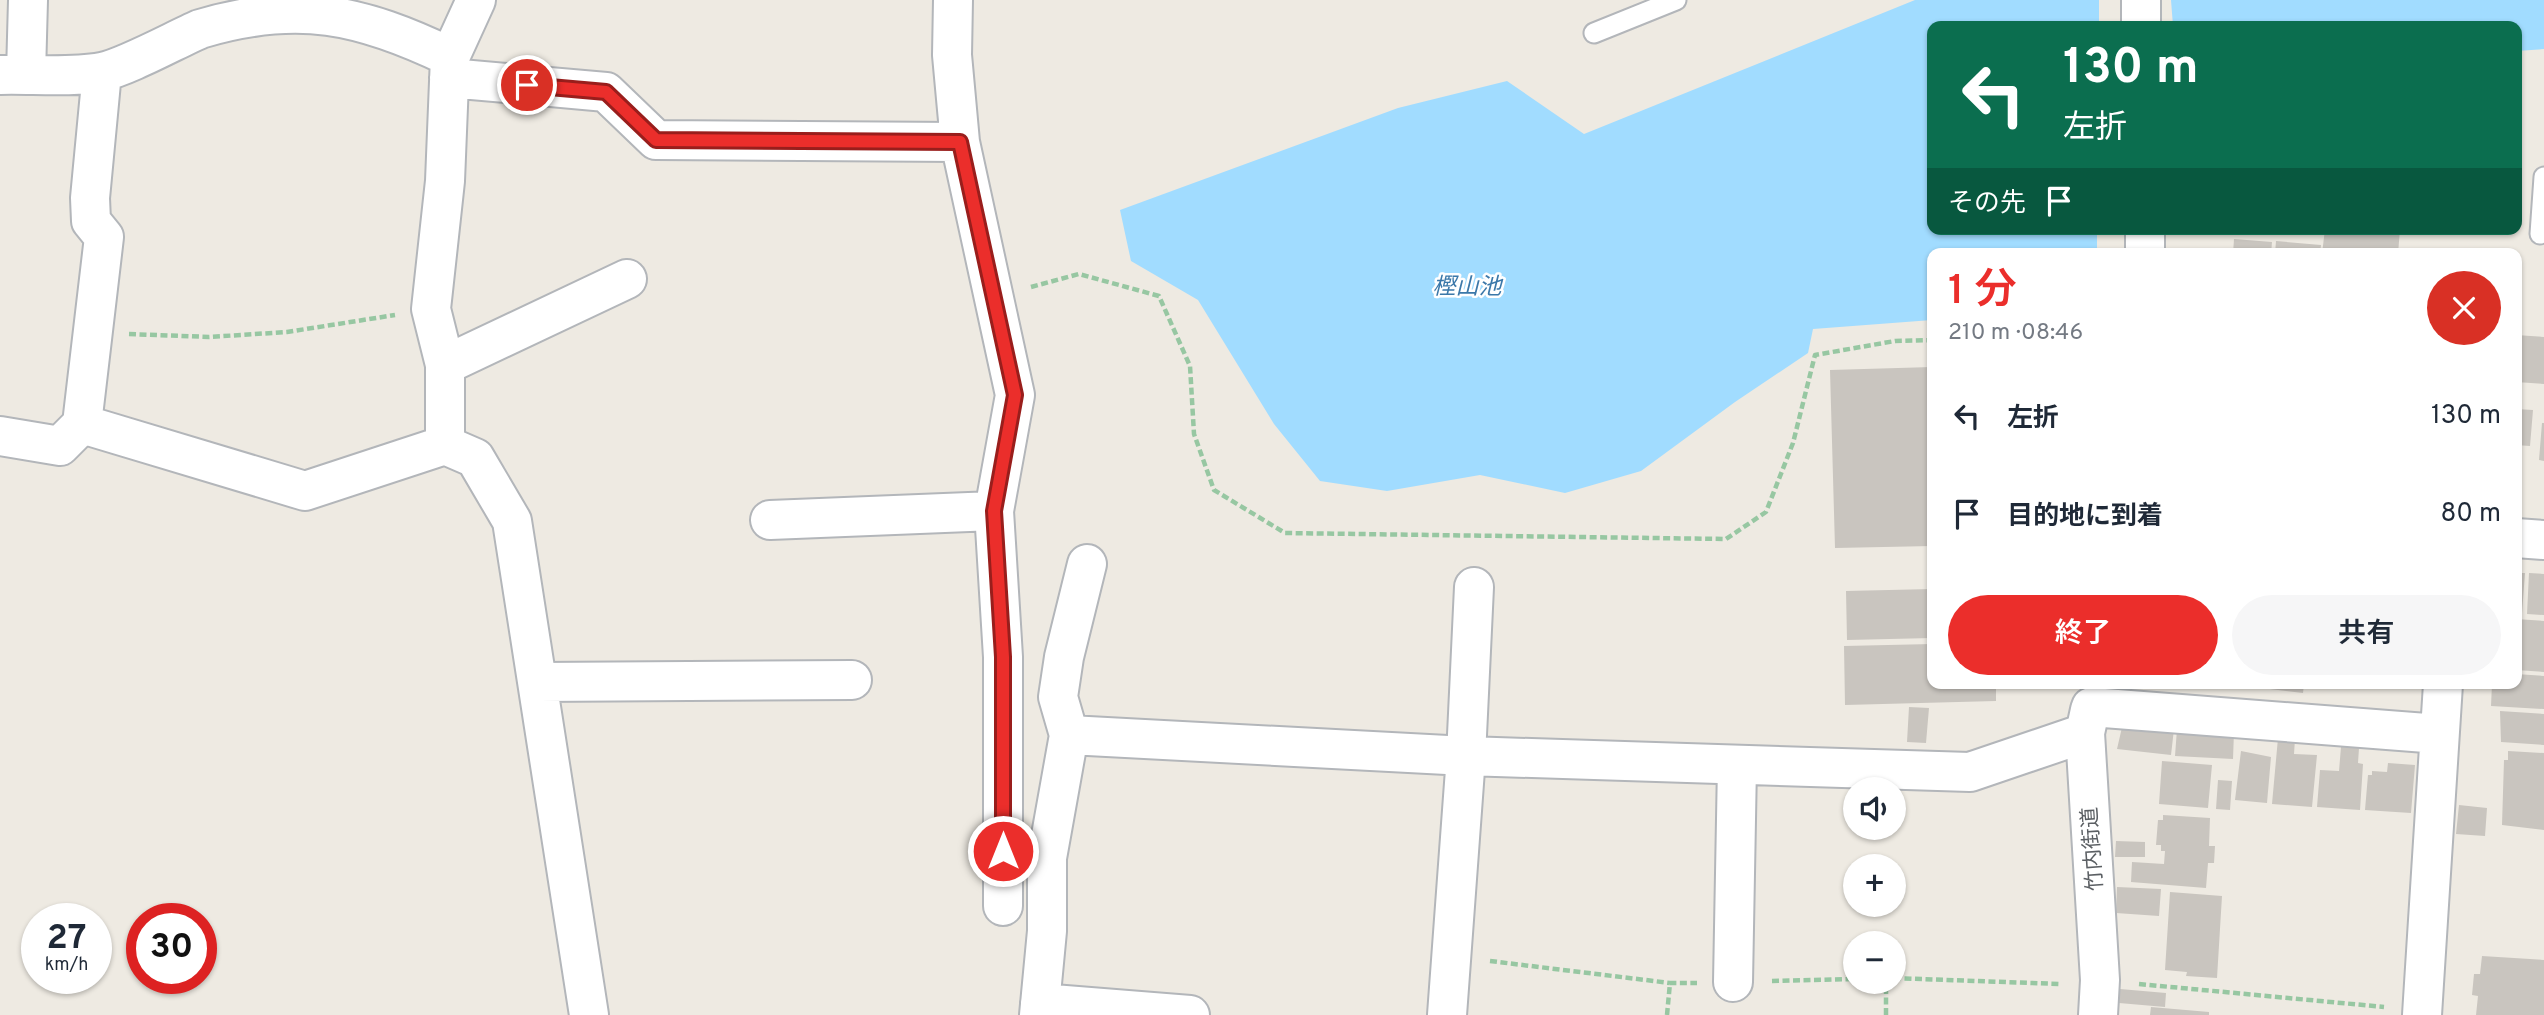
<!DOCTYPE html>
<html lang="ja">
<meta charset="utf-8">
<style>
body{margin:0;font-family:Overpass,"Noto Sans JP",sans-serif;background:#f6f6f7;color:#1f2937;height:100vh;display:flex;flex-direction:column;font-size:26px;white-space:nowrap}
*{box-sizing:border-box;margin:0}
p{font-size:23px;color:#747a83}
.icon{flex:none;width:38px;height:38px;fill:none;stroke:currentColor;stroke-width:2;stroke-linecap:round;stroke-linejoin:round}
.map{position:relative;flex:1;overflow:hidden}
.sheet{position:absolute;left:1927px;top:248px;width:595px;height:441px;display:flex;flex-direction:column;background:#fff;border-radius:14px;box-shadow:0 2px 5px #0004}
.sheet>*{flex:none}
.hud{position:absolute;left:1927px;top:21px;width:595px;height:214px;border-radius:14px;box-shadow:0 2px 5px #0004;background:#0b6e4f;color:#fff;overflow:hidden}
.buttons{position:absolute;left:1843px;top:777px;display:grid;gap:14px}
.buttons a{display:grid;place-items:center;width:63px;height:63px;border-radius:50%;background:#fff;box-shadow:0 2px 5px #0004;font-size:35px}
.speed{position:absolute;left:21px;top:903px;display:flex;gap:14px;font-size:35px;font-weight:700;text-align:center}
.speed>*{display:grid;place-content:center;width:91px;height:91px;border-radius:50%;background:#fff;box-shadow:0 2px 5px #0004;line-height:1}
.speed small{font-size:18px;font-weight:400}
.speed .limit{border:10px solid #d22;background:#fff;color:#111}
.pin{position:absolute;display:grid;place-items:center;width:60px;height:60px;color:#fff;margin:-30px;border:4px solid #fff;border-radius:50%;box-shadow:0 2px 7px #0007}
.me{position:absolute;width:77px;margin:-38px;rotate:0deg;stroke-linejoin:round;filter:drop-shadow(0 0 5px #0008)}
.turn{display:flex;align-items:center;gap:24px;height:147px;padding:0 21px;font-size:32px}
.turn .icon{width:91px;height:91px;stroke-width:2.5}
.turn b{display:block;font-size:49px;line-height:60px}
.then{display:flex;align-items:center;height:66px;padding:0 21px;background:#0003;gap:14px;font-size:26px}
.round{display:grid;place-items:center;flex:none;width:74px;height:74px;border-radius:37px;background:#f6f6f7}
.headline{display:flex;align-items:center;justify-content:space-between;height:119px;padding:0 21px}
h1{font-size:42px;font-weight:600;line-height:52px;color:#eb2e2b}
.primary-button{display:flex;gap:14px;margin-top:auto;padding:14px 21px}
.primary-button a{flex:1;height:80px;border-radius:42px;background:#eb2e2b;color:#fff;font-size:28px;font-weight:600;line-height:80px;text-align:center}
.primary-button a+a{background:#f6f6f7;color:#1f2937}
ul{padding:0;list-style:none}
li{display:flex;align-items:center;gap:21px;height:98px;padding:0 21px}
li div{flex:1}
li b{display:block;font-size:26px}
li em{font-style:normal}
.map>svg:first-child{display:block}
</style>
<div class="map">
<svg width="2544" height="1015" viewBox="0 0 2544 1015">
<rect width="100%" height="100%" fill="#eeeae2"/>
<path fill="#a1dcff" d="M1915,0H2099V26H1932V229H2097V252L1932,254V320L1813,329L1808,353L1735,402L1641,471L1565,493L1480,475L1387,491L1320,481L1274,424L1198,300L1131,261L1120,210L1398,108L1507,81L1584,134Z
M2171,0H2544V49L2517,51L2516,26H2173Z"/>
<path fill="#c9c5bf" d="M2325,229H2400L2398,254H2322Z
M2234,239L2272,242L2271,254H2233Z
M2276,241L2321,245L2320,254H2275Z
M2516,335L2544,337V384L2516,382Z
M1932,367V546L1835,548L1830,370Z
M2516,409L2533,410L2530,446L2516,445Z
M2542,423H2544V461L2539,460Z
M2516,560L2520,561L2519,573H2525L2522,613H2516Z
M2529,573L2544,574V615L2527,614Z
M1932,589V638L1847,640L1846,591Z
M2516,619L2544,621V672L2516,670Z
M1932,644V684H1996V701L1845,705L1844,646Z
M2516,674L2544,676V709L2491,706L2492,684H2516Z
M2230,684H2304L2303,693Z
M1909,707L1929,708L1926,743L1907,742Z
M2500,711L2544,714V745L2501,742Z
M2123,723L2174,729L2171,755L2117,749Z
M2177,729L2234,732L2233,759L2175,756Z
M2278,738L2295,739L2294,754L2317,755L2312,807L2272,804Z
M2341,747L2359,748L2358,763L2363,764L2360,810L2317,807L2320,770L2339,771Z
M2241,751L2271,757L2267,803L2235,800Z
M2508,751L2544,753V830L2502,825L2504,760H2508Z
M2162,761L2212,765L2208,808L2159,804Z
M2388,763L2415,765L2411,813L2365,810L2368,775H2372V771L2387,772Z
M2218,780L2232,781L2230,810L2216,809Z
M2459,805L2487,808L2485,836L2456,834Z
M2163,815L2210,818L2209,846H2215L2214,863H2208L2206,888L2131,882L2132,862L2164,864L2165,851H2161V845H2156L2158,820H2163Z
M2116,841L2145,842V857H2115Z
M2117,887L2161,889L2159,916L2116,913Z
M2170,892L2222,896L2217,978L2186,976L2187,972L2165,970Z
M2482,956L2544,960V1015H2476L2478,996L2472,995L2474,974H2480Z
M2120,989L2166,993L2165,1007L2119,1003Z
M2151,1007L2209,1012V1015H2150Z"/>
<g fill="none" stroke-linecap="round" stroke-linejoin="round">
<defs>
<path id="lane" d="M1594,33L1676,0
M2540,234L2544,177"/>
<path id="street" d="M476,0L450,57L445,181L431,309L445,365V445L475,458L512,521L589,1015
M953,0L952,55L960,142
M2141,0V26
M26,74L28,0
M0,75C32,74 70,78 102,72C126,67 175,40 200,29C297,0 361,14 450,57
M449,78L606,92L656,140L960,142L1015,395L994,511L1003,657V906
M2145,229V254
M445,365L627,279
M82,424L305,491L445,445
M0,436L60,446L82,424L104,237L91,221L90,198L102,72
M770,520L994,511
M2516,538L2544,540
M539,682L852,680
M2091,707L2439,734
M2090,710L2085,733L2100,980L2098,1015
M1069,735L1466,756L1970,772L2085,733
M1733,982L1737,765
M1040,1003L1190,1015
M1039,1015L1047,931V858L1069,735L1058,697L1064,657L1087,564
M1447,1015L1466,756L1474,587
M2422,1015L2443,684"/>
</defs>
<use href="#lane" stroke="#b3b6ba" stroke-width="23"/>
<use href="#street" stroke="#b3b6ba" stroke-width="42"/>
<path stroke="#97c7a2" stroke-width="4.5" stroke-dasharray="7 3.5" stroke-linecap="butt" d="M1031,287L1079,274L1159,296L1190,366L1194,434L1214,490L1285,533L1726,539L1766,512L1793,443L1815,355L1895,341L1932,340
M129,334L209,337L287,332L395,315
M1490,961L1670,983
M1894,978L2060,984
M1772,981L1855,979
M2139,984L2384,1007
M1667,1015L1670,983H1697
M1886,1015V982"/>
<use href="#lane" stroke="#fff" stroke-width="19"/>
<use href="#street" stroke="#fff" stroke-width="38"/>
</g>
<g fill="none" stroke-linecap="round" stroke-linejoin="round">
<defs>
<path id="route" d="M527,85L606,92L656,140L960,142L1015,395L994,511L1003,657V851"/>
</defs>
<use href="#route" stroke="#991e1c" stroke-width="18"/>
<use href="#route" stroke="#eb2e2b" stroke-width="12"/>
</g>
<g text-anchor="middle" stroke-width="5" stroke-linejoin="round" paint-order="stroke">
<g font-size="21" fill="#5b5f63" stroke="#fff">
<text transform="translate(2092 849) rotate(-94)" y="7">竹内街道</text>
</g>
<g font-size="23" font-style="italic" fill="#3b78a9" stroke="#fff">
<text x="1467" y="294">樫山池</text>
</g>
</g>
</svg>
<div class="buttons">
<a><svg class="icon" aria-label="sound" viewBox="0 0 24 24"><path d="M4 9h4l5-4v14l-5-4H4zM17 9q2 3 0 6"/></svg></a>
<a>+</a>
<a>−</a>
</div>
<div class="speed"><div>27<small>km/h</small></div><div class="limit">30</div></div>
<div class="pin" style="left:527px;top:85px;background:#d93025"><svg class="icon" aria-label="arrive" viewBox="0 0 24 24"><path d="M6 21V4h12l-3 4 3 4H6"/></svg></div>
<svg class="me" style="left:1003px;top:851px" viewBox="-20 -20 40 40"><circle r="17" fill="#eb2e2b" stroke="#fff" stroke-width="3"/><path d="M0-11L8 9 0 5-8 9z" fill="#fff"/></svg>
<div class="hud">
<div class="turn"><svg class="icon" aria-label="left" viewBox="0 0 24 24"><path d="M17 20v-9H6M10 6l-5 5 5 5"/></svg><div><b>130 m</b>左折</div></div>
<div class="then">その先<svg class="icon" aria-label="arrive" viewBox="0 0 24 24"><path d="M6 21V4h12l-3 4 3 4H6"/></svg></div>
</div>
<section class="sheet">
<div class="headline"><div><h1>1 分</h1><p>210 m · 08:46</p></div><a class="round" style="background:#d93025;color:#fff"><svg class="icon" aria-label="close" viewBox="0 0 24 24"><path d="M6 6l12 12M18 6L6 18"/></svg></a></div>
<ul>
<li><svg class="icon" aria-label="left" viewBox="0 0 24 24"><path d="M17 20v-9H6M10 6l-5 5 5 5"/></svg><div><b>左折</b></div><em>130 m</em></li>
<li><svg class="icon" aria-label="arrive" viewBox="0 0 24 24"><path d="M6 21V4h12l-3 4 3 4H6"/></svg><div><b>目的地に到着</b></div><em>80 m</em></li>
</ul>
<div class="primary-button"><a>終了</a><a>共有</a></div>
</section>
</div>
